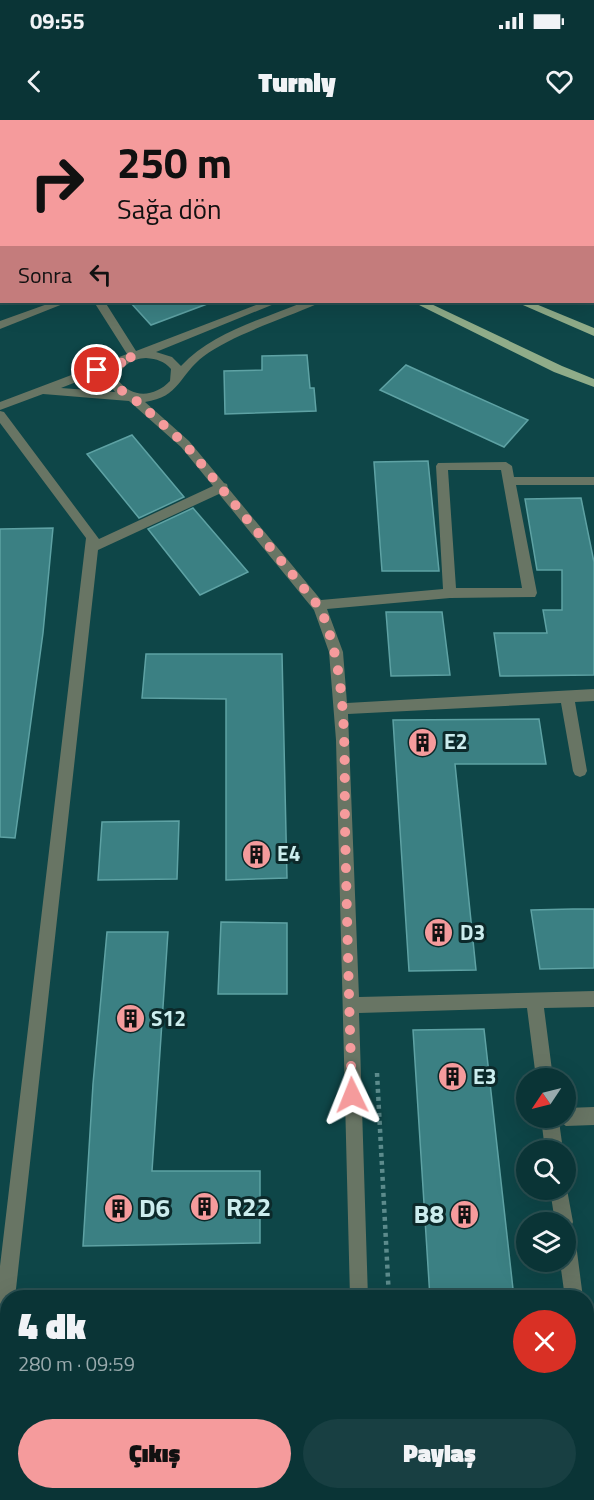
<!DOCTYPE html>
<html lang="tr">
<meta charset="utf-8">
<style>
body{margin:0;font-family:"Titillium Web",sans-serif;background:#183f42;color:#f1f3f6;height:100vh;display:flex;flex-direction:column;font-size:22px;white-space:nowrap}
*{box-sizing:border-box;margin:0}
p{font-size:20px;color:#99aaad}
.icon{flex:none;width:33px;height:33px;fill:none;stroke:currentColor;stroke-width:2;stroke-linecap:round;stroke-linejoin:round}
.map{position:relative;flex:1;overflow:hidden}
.drawer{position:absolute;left:0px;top:1170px;width:594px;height:210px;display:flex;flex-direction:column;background:#0a3436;border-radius:24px 24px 0 0;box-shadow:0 6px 24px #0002,0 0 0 2px #2a4f51}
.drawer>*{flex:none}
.banner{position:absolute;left:0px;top:0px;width:594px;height:183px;box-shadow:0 6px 24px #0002,0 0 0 2px #2a4f51;background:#f59b9c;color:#111;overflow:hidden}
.needle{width:39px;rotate:235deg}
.buttons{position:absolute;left:516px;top:948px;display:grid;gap:12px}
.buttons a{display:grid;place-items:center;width:60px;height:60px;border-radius:50%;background:#0a3436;box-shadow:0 6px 24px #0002,0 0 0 2px #2a4f51;font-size:30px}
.pin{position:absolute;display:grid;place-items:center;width:51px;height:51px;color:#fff;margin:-26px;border:3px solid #fff;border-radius:50%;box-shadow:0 2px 6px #0007}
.me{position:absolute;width:66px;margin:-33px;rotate:358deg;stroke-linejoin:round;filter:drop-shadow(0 0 4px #0008)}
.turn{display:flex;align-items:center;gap:21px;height:126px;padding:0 18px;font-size:27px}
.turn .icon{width:78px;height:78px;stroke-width:2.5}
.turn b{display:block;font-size:42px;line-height:51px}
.then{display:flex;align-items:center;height:57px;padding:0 18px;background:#0003;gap:12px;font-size:22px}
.round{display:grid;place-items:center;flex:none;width:63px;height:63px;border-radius:32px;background:#183f42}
.overview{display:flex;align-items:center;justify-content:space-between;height:102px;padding:0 18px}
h1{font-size:36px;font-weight:800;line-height:45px}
.primary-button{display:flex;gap:12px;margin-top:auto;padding:12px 18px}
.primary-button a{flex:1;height:69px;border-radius:36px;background:#f59b9c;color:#111;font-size:24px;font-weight:800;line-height:69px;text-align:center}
.primary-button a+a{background:#183f42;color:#f1f3f6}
.status{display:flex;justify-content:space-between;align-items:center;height:42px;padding:0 30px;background:#0a3436;direction:ltr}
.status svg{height:16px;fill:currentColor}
header{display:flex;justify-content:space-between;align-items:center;height:78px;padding:0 18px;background:#0a3436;font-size:27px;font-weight:800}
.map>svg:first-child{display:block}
</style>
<div class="status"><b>09:55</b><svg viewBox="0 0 49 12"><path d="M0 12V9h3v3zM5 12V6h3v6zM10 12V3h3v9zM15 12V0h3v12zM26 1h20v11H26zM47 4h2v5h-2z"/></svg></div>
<header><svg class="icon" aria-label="back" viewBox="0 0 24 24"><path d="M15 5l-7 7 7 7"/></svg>Turnly<svg class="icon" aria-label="heart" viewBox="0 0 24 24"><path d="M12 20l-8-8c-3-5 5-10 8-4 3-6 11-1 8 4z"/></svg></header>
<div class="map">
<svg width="594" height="1380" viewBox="0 0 594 1380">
<rect width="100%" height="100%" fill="#0e4648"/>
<path fill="#924a4d" d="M586,1248H594V1300L587,1299Z
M70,1373H150V1380H70Z"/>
<path fill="#3b8083" stroke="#5ea2a4" stroke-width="1.5" d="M130,182H206L207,184L151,205Z
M307,235L310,268H314L316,291L225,294L224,251L262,250V236Z
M406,245L463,271L528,300L504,327L380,270Z
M132,315L184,377L139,398L87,334Z
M428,341L439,451H382L374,342Z
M581,378L594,442V555L500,556L494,513H547L543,490H562V450H537L525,379Z
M193,388L248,452L200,475L148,409Z
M53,408L43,513L15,718L0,717V409Z
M386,492H442L450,555L391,556Z
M146,534H282L287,758L226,760V579L142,578Z
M539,599L546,644H455L476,850L409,851L393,600Z
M179,701L177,759L98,760L102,702Z
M573,789H594V848L540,849L531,790Z
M221,802L287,803V874H218Z
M107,812H168L152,1051H260V1123L83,1126L93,964Z
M484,909L514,1178H430L413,910Z"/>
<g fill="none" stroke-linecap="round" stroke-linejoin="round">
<path stroke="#5c8b8c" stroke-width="4.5" stroke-dasharray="4 4" stroke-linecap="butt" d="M377,953L389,1178
M398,1372L399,1380"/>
<path fill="#687564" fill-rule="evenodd" d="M0,95H2L0,102Z
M53,182H68L0,209V201Z
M94,182H105L136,231L264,182H279L156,232L172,237L181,246C213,212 263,199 304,182H318L317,184C283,199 232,215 204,236C179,255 180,277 145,282L189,321L224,363L227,364L228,368L321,480L443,469L436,346L438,343L506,342L512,346L514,357H594V365H516L537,473L535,477L450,478L327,489L343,532L347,583L594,569V581L575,582L587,651L585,655L580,657L575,655L573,651L561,583L348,594L359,877L594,871V887L544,888L553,958H536L527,888L359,893L368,1178H350L336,620L329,532L314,490L219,374L98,430L15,1178H8V1232L0,1237V1146L86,418L0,303V291L4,292L99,419L213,366L181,327L129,281L43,274L0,290V282L127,234ZM146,238C157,239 164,241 171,249L170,261C155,277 132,279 118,260C121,245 132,239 146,238ZM109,249L106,260L115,272L61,268ZM448,350H501L522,468H456Z
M594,987V1005L566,1006L559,1001L563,1030H545L541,998H566V988Z
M566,1064L573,1102L570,1109L575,1116L583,1178H565L560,1142H566V1102H555L550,1070H566Z
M356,1372H376V1380H356Z"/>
<path fill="#90ac89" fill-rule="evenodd" d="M240,0H250L251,2H241Z
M291,0H301L302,2H292Z
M413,182H427L562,246L594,259V267L554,252Z
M516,182H531L594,208V216Z"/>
</g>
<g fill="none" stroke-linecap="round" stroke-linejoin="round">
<path stroke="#f59b9c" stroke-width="10" stroke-dasharray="0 18" d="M97,250L134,236L117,245L113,253L112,260L116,267L132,277L185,324L320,488C349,553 344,636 345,707C347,797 349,886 352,975"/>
</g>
<defs>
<symbol id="building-disc" viewBox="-11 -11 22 22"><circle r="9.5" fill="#f59b9c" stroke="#0c292a"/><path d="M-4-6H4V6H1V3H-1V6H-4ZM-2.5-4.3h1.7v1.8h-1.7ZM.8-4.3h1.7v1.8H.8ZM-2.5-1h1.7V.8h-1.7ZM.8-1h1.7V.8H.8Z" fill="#111"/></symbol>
</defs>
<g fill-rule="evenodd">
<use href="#building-disc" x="406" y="606" width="33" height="33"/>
<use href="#building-disc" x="240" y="718" width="33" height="33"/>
<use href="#building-disc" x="422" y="796" width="33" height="33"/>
<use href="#building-disc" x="114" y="882" width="33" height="33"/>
<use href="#building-disc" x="436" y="940" width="33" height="33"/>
<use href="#building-disc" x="188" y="1070" width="33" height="33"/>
<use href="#building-disc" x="102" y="1072" width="33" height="33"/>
<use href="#building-disc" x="448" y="1078" width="33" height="33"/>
</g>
<g text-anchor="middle" stroke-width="6" stroke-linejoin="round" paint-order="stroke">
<g font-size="21" font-weight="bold" fill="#ccedee" stroke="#0c292a" text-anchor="start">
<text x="444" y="629">E2</text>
<text x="277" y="741">E4</text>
<text x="460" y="820">D3</text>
<text x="151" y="906">S12</text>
<text x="473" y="964">E3</text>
</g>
<g font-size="26" font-weight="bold" fill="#ccedee" stroke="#0c292a" text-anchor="start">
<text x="226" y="1096">R22</text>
<text x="139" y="1097">D6</text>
<text x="444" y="1103" text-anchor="end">B8</text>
</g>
</g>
</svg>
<div class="buttons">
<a><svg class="needle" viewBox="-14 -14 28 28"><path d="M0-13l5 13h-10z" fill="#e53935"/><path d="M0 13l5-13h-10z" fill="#99aaad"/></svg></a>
<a><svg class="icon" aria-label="search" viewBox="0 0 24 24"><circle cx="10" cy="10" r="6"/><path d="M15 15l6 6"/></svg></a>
<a><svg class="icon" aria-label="layers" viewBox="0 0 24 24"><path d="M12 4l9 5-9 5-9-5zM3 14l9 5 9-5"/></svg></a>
</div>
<div class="pin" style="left:97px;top:250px;background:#d93025"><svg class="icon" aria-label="arrive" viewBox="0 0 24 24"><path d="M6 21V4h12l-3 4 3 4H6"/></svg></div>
<svg class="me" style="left:352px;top:975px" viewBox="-20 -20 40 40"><path d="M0-17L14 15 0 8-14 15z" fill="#f59b9c" stroke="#fff" stroke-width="4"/></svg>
<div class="banner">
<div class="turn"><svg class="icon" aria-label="right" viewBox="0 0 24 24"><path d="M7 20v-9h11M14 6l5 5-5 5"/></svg><div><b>250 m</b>Sağa dön</div></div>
<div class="then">Sonra<svg class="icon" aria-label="left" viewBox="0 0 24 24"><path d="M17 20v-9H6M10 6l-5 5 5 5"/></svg></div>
</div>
<section class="drawer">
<div class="overview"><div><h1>4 dk</h1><p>280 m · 09:59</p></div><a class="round" style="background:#d93025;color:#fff"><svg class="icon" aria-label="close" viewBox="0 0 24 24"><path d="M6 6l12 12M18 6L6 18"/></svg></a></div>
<div class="primary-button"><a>Çıkış</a><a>Paylaş</a></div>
</section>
</div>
